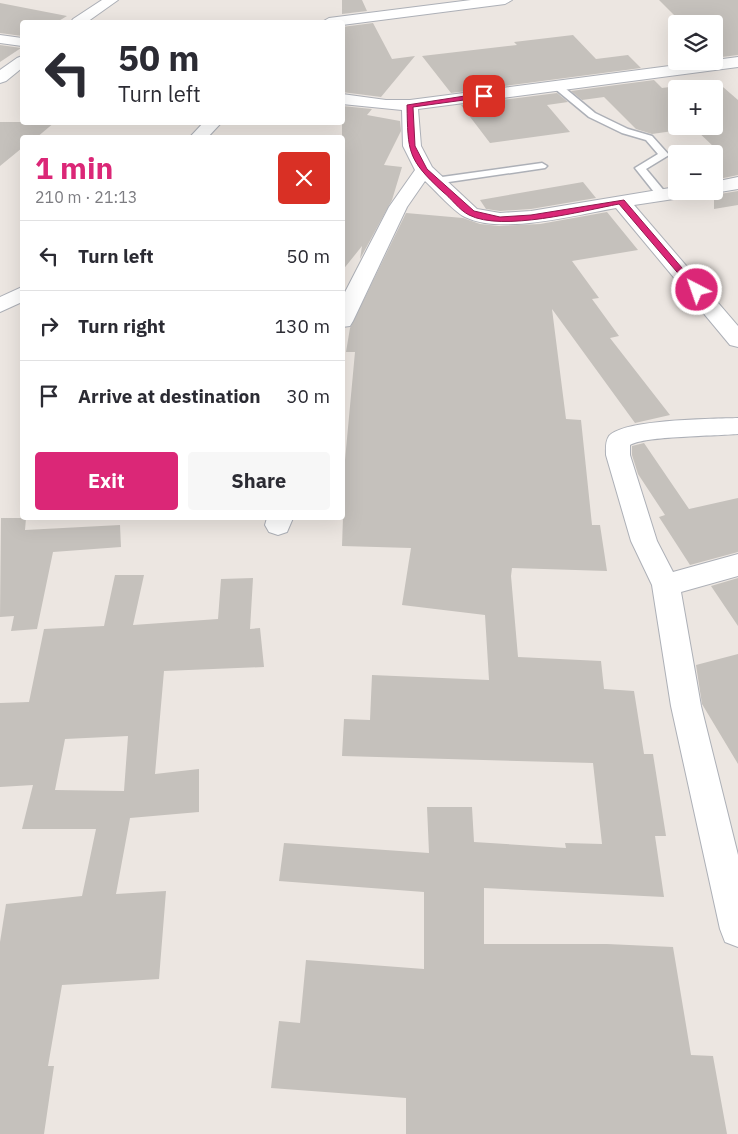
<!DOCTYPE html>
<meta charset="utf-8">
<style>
body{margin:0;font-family:"IBM Plex Sans",sans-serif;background:#f7f7f7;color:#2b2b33;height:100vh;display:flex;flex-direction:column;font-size:19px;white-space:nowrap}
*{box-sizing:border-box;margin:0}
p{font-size:16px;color:#7c7c81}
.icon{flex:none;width:28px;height:28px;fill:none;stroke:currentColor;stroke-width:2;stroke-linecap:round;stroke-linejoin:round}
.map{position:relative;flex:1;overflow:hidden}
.drawer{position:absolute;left:20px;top:135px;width:325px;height:385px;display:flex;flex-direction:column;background:#fff;border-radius:5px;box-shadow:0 5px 20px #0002}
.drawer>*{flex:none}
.banner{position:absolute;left:20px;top:20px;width:325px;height:105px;border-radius:5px;box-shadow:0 5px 20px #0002;background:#fff;color:#2b2b33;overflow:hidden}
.fabs{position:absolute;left:668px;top:15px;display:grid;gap:10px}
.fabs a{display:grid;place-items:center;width:55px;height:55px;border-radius:5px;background:#fff;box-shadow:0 5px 20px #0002;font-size:25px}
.pin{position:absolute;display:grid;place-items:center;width:42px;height:42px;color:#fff;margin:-21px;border-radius:10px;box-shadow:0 2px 8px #0006}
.me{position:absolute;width:55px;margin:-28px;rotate:319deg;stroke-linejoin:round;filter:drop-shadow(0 0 4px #0008)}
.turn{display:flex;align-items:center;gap:18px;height:105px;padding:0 15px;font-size:22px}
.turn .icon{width:65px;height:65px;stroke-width:2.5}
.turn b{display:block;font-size:35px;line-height:42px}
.round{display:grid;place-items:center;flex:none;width:52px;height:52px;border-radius:5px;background:#f7f7f7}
.head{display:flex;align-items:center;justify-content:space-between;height:85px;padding:0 15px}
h1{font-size:30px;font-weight:800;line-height:38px;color:#db2777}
.action{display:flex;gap:10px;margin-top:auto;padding:10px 15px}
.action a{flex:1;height:58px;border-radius:5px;background:#db2777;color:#fff;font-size:20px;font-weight:800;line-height:58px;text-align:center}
.action a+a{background:#f7f7f7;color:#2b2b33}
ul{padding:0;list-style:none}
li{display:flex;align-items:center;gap:15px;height:70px;padding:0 15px;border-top:1px solid #e1e1e2}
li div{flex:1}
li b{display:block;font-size:19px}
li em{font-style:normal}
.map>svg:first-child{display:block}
</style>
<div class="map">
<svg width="738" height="1134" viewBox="0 0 738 1134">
<rect width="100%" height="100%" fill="#ece6e1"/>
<path fill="#c5c1bc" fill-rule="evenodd" d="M342,0H362L367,11L342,14Z
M659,0H738V55L714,58V24H683Z
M0,3L67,16L57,22H22V36L0,33Z
M373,23L392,59L415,56L381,97L342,92V27Z
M573,35L596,59L628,55L641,68L451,93L422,56L517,45L514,42Z
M0,45L21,48L0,62Z
M654,80L662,88L716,81L738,100V175L714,180V147L694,128L652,134L636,129L604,97L582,100L571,91ZM676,89H714V126H676Z
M557,93L568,102L547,105L570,132L490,143L461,105Z
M342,106L372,109L367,115L400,121L401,131L384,165L402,167L392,200L360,259L362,246L342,271Z
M0,122H55L36,138H22V148L0,166Z
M583,182L596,198L531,209L500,211L486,209L480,200Z
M738,191V205L714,209V195Z
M607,212L638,250L572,261L599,298L592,299L619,336L610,338L670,415L635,423L552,309L566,419L581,420L592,525H600L607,571L512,568L511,576L518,657L601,661L604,689L634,691L644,754H653L666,836H655L664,897L484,888V944H607L673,947L691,1055L713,1056L727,1134H406V1098L271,1088L279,1021L300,1023L306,960L424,969V892L279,881L284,843L429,853L427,807H472L474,842L566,848L565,843L602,844L593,763L342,756L344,719L370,720L372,675L489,680L485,615L402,605L411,548L342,546L345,460L355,352H346L350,328L406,213L463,218L480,224L499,226L540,224Z
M644,443L689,509L738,498V552L690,565L659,517L665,515L638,474L632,455V446Z
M1,518H26L25,530L120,525L121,547L53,552L37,629L11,631L14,616L0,617Z
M115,575H144L133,625L218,619L221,579L253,578L250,629L260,628L264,667L164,671L155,774L199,769V812L130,818L116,894L166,891L159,979L62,985L48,1066H54L44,1134H0V942L6,904L82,896L96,829H22L33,785L0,787V703L29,702L44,629L104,626ZM128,736L124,791L55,790L65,739Z
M738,578V626L711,586Z
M738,654V764L702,704L696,665Z"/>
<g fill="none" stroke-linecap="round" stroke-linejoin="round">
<defs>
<path id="service" d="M554,84H560L595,113L628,129L652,136L669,155L646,169L666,193V197H658L635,168L658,154L646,140L622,133L589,117L554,88Z
M542,163L547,166L545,168L435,184L430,181L435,178Z"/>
<path id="minor" d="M102,0H118L87,22H71L73,19Z
M471,0H512L505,4L342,25V22H322L329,18Z
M0,35L22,38V46L0,43Z
M22,56V68L6,81L0,83V70L17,58Z
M738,57V67L418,109L421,146L432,167L477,209L500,213L531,211L676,187V191H696L694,195L687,197L634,205L738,326V347L730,345L616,208C576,215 502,235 465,217C453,211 436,191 425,181L407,207L353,321L350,326L342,327V298L389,207L415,170L403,146L402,110L342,104V94L386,100H410Z
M204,122H222L207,138H189Z
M738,177V189L714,193L709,191H714V182Z
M22,287V302L0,312V297Z
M738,418V434C717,436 644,436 630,445V455L657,541L673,572L738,554V576L681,592L701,706L738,855V947L725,942L720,929L671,706L652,585L631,541L606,455C606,449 605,442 609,436C624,419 713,419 738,418Z
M267,518H293L287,532L278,535L269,532L265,525Z"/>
</defs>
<use href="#service" stroke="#adb0b7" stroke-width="3"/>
<use href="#minor" stroke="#adb0b7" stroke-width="2"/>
<use href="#service" fill="#fff" fill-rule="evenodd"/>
<use href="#minor" fill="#fff" fill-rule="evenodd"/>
</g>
<path fill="#db2777" stroke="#8e194d" d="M484,93L486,97L413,107L415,146L427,169L474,211L500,217L531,215L624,200L700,289V292H694L619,204C582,211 502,232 469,215C459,210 451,198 443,192C407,159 408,152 407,105Z"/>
</svg>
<div class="fabs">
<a><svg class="icon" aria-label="layers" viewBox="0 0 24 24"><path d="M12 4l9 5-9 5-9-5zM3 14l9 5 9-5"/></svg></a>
<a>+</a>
<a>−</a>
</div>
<div class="pin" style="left:484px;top:96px;background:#d93025"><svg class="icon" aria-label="arrive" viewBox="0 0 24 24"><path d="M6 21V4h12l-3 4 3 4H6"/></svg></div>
<svg class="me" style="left:697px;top:290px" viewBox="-20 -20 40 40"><circle r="17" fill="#db2777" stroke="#fff" stroke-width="3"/><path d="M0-11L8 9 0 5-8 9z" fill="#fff"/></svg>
<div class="banner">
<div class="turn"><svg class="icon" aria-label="left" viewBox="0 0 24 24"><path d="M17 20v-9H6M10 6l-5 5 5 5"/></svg><div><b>50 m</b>Turn left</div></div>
</div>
<section class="drawer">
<div class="head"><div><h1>1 min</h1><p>210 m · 21:13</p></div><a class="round" style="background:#d93025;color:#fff"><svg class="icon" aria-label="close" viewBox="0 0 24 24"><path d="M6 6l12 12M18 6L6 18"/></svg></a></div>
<ul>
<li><svg class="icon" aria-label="left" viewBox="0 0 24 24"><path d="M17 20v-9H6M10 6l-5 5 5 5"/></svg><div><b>Turn left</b></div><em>50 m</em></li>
<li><svg class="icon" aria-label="right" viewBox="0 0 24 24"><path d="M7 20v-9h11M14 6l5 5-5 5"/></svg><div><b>Turn right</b></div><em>130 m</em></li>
<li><svg class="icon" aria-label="arrive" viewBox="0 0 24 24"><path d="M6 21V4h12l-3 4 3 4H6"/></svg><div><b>Arrive at destination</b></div><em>30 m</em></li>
</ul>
<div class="action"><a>Exit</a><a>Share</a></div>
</section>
</div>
